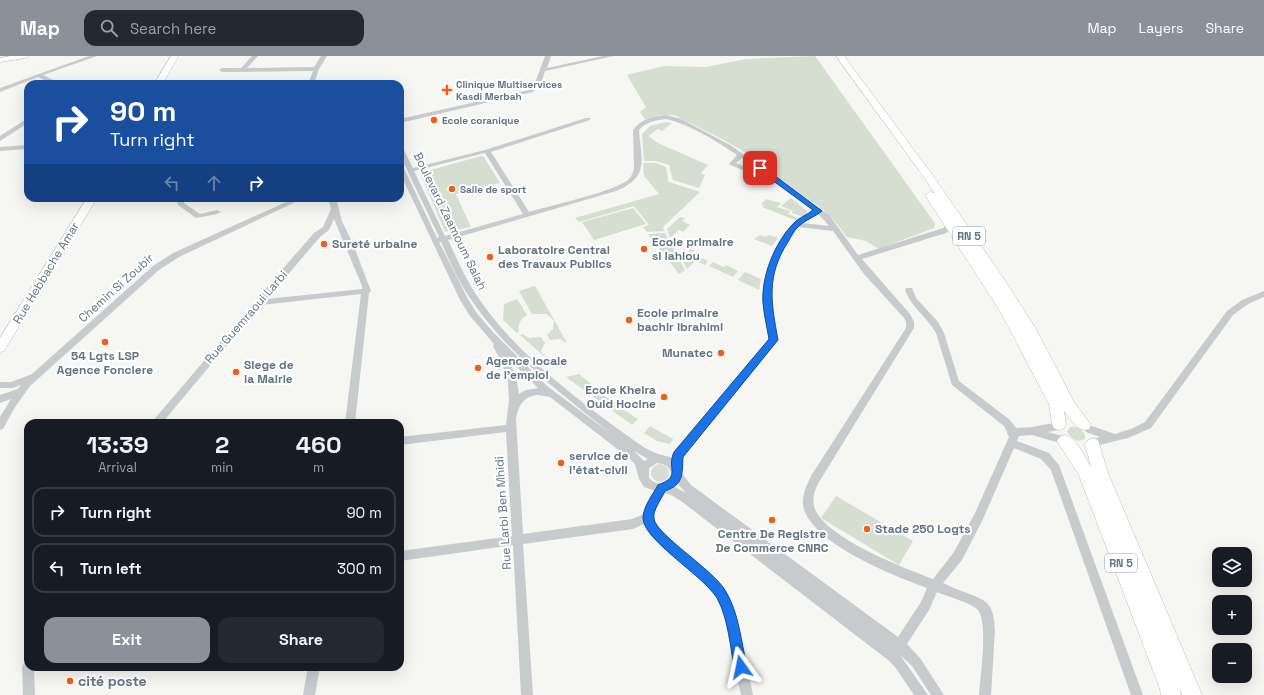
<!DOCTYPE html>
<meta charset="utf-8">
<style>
body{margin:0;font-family:"Space Grotesk",sans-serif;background:#242831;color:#f1f3f6;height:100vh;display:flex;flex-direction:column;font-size:15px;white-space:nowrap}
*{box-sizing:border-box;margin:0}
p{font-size:13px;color:#9ea1a6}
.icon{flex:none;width:22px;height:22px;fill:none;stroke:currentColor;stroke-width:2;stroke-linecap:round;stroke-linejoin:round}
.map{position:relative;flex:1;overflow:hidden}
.panel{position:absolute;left:24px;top:363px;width:380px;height:252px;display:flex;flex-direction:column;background:#171b24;border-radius:12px;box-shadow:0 4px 16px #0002}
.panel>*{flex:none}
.guide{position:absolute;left:24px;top:24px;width:380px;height:122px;border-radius:12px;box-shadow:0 4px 16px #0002;background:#1a4fa0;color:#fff;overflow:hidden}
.controls{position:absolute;left:1212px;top:491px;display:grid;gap:8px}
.controls a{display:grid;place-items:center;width:40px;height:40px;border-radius:8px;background:#171b24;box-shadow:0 4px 16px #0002;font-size:20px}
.pin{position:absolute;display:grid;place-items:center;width:34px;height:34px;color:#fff;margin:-17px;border-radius:8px;box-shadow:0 2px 6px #0006}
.me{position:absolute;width:44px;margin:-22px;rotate:348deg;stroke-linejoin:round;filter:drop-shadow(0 0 3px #0008)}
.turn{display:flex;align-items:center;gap:14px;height:84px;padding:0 20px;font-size:18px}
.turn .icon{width:52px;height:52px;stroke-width:2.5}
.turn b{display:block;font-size:28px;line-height:34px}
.lanes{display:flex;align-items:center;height:38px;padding:0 20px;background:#0003;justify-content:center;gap:20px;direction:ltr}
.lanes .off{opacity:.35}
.eta{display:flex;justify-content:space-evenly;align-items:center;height:68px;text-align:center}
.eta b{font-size:24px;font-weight:800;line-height:28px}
.cta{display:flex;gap:8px;margin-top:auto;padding:8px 20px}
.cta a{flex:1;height:46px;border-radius:12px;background:#8c9099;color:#fff;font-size:16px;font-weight:800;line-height:46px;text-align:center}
.cta a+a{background:#242831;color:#f1f3f6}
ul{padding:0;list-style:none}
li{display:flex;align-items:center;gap:12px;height:50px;margin:0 8px 6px;padding:0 12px;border:2px solid #363941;border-radius:12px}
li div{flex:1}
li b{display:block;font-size:15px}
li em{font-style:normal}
header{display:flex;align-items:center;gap:24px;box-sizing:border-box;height:56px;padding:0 20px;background:#8c9099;color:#fff}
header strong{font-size:19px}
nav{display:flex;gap:22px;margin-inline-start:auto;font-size:14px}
.search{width:280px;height:36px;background:#242831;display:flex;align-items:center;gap:10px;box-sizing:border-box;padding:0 14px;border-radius:12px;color:#9ea1a6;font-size:15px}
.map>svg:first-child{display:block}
</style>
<header>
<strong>Map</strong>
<div class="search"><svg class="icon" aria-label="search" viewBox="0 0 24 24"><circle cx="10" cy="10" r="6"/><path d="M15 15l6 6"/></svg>Search here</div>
<nav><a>Map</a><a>Layers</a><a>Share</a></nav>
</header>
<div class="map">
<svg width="1264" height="639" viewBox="0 0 1264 639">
<rect width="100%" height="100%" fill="#f6f6f2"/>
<path fill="#d6ded2" d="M815,0L934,166L935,169L934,172L879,193L866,185L847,181L832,162L823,154L741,94L720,82L674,59H660L645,63L640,56L646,51L627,19L664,10L706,11L746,3Z
M666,66L672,67L662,75L658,73L648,80L658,87L708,109L701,117L705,119L699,132L673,124L669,109L656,105H644L642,78L650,70Z
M481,100L484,101L500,127L456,138L471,171L445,176L420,117Z
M643,107H656L666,111L668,124L669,126L700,136L663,171L664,175L647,176L643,171L649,169L634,150L579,166L575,162L659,138L644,120Z
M791,142L807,155V157L803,161L792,157L793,155L781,150Z
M766,143L781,147L777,151L790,155L788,158L799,162L795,164L762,151L764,149L761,148Z
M633,152L646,168L594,184L582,166Z
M680,161L685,162L682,165L690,169L683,176L679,174L670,182L667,173Z
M665,177L685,214L679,218L648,178Z
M760,179L765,181L769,179L778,182L772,190L754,183Z
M688,192L694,195L692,197L708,205L705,209L696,205L687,213L681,202L690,195L687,193Z
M713,206L724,211L726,209L738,215L733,221L709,210Z
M745,216L761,223L759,234L738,224Z
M535,230L567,287L560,283L550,284L547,279L553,273L554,265L547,258H532L519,235Z
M517,243L527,259C521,263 517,268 519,275L517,277L503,264L504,248Z
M522,278L529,282L541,281L545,287L541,295L545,301L520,279Z
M579,318L617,350L638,363L632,369L566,321Z
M650,370L673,383L670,388L657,385L644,377Z
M1070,371C1077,370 1082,373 1085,379V383L1078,385L1073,383L1067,376Z
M651 417a9 9 0 1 1 18 0a9 9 0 1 1-18 0Z
M836,440L913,485L899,509L821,462Z"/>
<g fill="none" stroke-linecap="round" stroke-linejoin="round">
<defs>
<path id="secondary" d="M11,0H29L25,2L0,6V2Z
M171,0H179L162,28H154Z
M87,142H97L4,295L0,296V282Z"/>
<path id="primary" d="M836,0H844L934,121L1006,226L1036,273L1074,346L1091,369L1089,373C1077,377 1071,363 1064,355L1066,368L1064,372L1059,374L1054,372L1052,368L1049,348L1000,255L925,139L930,136L934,137L938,143L926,124Z
M1065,379C1078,383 1084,400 1091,411L1085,388L1088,384L1093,382L1098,384L1108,417L1202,639H1182L1179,631L1181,639H1161L1160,633L1079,419L1057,385L1060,381Z"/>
</defs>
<use href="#secondary" stroke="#b9bec3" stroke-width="1"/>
<use href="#primary" stroke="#babdc1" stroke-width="1"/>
<path fill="#c8cbce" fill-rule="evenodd" d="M89,0H97L43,19L61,28H53L38,21L0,36V32Z
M252,0H258L247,12L314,11L321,0H327L319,13L314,28H308L313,15L222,16L219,14L222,12H241Z
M545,0H551L547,12L603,0H614L545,15L541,28L533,36L400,67V63L529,34L535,27Z
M666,59L681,63L730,89L762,111L830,160L858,199L940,173L944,172L946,166H952L953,168L950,175L946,177L862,203L910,258L914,266V272L819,426C815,433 812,442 814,450C822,481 904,512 933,523L954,496L975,457L1009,381L1004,370L952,329L936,277C927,261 911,251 905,234L906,232H912L916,242L938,266L944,277L959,325L1010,364L1016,372L1032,371L1059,366L1062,367L1064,370L1062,373L1048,376L1066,381L1068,384L1066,387L1063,388L1032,379L1019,380L1017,385L1049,397L1059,409L1143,639H1131L1051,414L1041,403L1014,392L983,463L962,504L943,527C951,531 959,534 967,537C990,546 993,548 995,574L991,639H979C980,622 989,564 977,553C971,547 946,540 937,536L929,554L907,588L920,602L944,639H931L912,610L900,599L928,639H914L895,611L888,604L681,445L671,439L665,437C657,451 649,458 659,474L708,515L724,533L735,554L753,639H741L723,555L716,541L700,523L651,480L644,468L633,473L523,488L533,639H521L513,489L400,505V495L512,480L506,376L400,389V381L506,369L509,344L508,327L502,307L493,290L494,288L470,260L460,244L400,117V108L403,110L437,182L439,181L400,99V90L403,92L413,112L485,94L586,62H590V64L491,96L529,156C549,150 617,135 629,123C632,120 633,116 634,112L633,74C641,63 653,60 666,59ZM666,63C689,68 718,86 737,99L729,108L730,109L766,123H771L813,155C806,159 798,163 792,168C773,188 762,220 763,247C764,259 768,271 770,283L675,396L673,403C668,399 662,400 656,397C648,394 640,389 632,383C578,344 514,296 477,240C465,222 457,203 448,184L616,135C650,121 641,105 639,74C646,66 656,64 666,63ZM485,97L523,158L445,180L414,115ZM742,102L764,118L736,107ZM818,158L824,164L829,170L803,167ZM798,171L833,175L864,218L904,262L906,266V272L811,420C807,429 802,438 803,449C809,487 895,520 927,532L921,546L898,581L691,429L681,416L683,400L778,284C776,273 773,262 771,250C769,222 780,193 798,171ZM439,186H441C450,206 459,227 472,245C509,299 560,336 610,377L547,330L493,276L476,256L468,243ZM507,301L538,332L526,334L519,338L516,320ZM538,339L550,341L629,402L635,408L639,423L644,431L655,435L642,459L632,463L523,478L516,364C518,350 523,340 538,339ZM634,395L648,403L644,405ZM657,407C667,408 670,411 672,421C665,428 656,430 649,422V412ZM678,428L686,437L675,431Z
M28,62V67L0,85V80Z
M28,89V93L0,95V91Z
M176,142H184V147L200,158L217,154L221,156L217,158L196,162L178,149Z
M295,142H304L179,201L159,214L30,330L15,351L3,373L0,374V361L11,343L0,347V339L18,333L21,329L12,332H0V326H11L32,318L153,210L173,197Z
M328,142H336L342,165L353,188L371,235L369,237L355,367H345L361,238L261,249L162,367H151L280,216L314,177L323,171L331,153ZM334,163L362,230V233L267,243L320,181L329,174Z
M1264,235V241L1248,248L1233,259L1151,372L1128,382L1095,390L1092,389L1090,386L1092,383L1100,381L1086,376L1084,373L1086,370L1089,369L1115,378L1131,373L1145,366L1227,255L1242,244Z
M28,605V611H34L35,639H23L22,611L24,607Z
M308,611H320L315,639H303Z"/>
<use href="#secondary" fill="#fff" fill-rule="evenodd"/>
<use href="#primary" fill="#fff" fill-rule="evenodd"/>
</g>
<path fill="#1a73e8" stroke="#114b97" d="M757,110H762L822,155C815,161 805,164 799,170C794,174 791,181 788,186C766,220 771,246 778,284L683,401C682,419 684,428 665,435C662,442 652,455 654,463C657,479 713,514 725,534C739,557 741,585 747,611L745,615L741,617L736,615L734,611C730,588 728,562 717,542C704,520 643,484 643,462C643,451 653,438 658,429C682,420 666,413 674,396L769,283C767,271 764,259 763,247C761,220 775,187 793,168C798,162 807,159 813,154L757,113Z"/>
<g fill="#f35d15" stroke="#fff" stroke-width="1.5">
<path d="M445 28h4v4h4v4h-4v4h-4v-4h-4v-4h4z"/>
<circle cx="434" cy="64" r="4"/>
<circle cx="452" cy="133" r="4"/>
<circle cx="324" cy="188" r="4"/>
<circle cx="644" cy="193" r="4"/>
<circle cx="490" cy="201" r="4"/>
<circle cx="629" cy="264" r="4"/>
<circle cx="105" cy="286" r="4"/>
<circle cx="721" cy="297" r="4"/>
<circle cx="478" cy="312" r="4"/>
<circle cx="236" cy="316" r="4"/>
<circle cx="664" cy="341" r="4"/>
<circle cx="561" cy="407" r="4"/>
<circle cx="772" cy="464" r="4"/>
<circle cx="867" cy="473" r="4"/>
<circle cx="70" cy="625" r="4"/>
</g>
<g text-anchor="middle" stroke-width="4" stroke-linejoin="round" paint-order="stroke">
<g font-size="10" font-weight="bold" fill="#627386" stroke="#fff" text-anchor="start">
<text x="456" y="32">Clinique Multiservices<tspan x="456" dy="12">Kasdi Merbah</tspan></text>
<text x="442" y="68">Ecole coranique</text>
<text x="460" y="137">Salle de sport</text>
</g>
<g fill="#fff" stroke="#919daa" stroke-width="1">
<rect x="953" y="171" width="32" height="18" rx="3"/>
<rect x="1105" y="498" width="32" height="18" rx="3"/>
</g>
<g font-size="11" font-weight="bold" fill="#627386">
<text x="969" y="184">RN 5</text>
<text x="1121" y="511">RN 5</text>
</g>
<g font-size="12" fill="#627386" stroke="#fff">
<text transform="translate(450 165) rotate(64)" y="4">Boulevard Zaamoum Salah</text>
<text transform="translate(46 217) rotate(-59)" y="4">Rue Hebbache Amar</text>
<text transform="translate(116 232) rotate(-42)" y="4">Chemin Si Zoubir</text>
<text transform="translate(246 261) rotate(-49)" y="4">Rue Guemraoui Larbi</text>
<text transform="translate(503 457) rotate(-94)" y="4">Rue Larbi Ben Mhidi</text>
</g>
<g font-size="12" font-weight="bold" fill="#627386" stroke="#fff" text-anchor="start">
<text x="652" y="190">Ecole primaire<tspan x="652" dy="14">si lahlou</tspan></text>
<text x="332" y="192">Sureté urbaine</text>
<text x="498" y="198">Laboratoire Central<tspan x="498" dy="14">des Travaux Publics</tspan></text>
<text x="637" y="261">Ecole primaire<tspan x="637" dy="14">bachir ibrahimi</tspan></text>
<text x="713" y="301" text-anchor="end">Munatec</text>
<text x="105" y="304" text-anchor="middle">54 Lgts LSP<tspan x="105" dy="14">Agence Fonciere</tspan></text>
<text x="486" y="309">Agence locale<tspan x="486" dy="14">de l'emploi</tspan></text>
<text x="244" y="313">Siege de<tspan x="244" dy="14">la Mairie</tspan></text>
<text x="656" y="338" text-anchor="end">Ecole Kheira<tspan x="656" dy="14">Ould Hocine</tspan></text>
<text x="569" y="404">service de<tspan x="569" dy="14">l'état-civil</tspan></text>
<text x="875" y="477">Stade 250 Logts</text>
<text x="772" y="482" text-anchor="middle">Centre De Registre<tspan x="772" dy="14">De Commerce CNRC</tspan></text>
</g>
<g font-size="14" font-weight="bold" fill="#627386" stroke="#fff" text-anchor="start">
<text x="78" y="630">cité poste</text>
</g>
</g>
</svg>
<div class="controls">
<a><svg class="icon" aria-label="layers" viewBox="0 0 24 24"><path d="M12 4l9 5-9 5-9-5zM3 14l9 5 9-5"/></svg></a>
<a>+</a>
<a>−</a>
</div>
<div class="pin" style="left:760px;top:112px;background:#d93025"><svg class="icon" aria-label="arrive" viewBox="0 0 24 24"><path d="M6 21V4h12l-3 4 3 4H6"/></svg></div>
<svg class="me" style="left:741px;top:611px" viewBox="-20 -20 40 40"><path d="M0-17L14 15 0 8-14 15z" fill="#1a73e8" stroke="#fff" stroke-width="4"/></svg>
<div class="guide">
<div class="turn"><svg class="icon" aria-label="right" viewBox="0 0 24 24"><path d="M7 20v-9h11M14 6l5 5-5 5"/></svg><div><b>90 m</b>Turn right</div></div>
<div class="lanes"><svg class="icon off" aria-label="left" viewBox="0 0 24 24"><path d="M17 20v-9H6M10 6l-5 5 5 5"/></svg><svg class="icon off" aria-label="ahead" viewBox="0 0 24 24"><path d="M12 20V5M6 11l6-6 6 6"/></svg><svg class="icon" aria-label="right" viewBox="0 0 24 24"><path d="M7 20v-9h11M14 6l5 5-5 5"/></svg></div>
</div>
<section class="panel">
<div class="eta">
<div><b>13:39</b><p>Arrival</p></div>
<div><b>2</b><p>min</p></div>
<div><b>460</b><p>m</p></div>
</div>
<ul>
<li><svg class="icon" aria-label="right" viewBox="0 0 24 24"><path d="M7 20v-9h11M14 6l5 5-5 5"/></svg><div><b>Turn right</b></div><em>90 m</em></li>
<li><svg class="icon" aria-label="left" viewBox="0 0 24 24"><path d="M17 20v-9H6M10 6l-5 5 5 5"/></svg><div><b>Turn left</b></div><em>300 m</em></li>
</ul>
<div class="cta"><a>Exit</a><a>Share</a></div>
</section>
</div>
